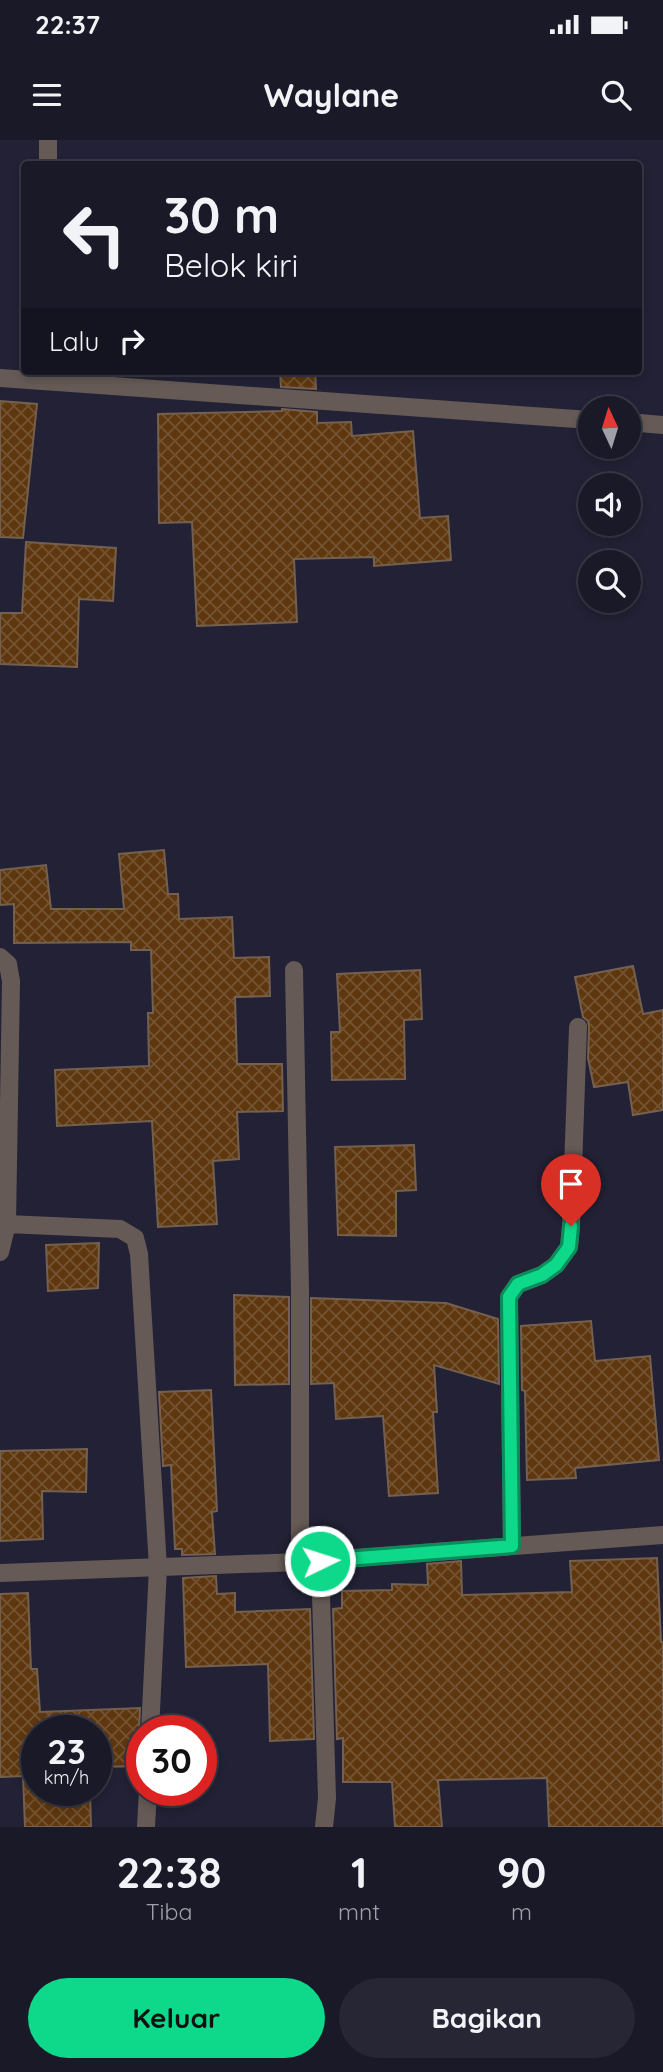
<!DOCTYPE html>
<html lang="id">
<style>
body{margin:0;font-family:Quicksand,sans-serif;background:#272634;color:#f1f3f6;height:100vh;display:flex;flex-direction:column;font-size:26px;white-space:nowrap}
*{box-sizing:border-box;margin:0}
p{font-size:23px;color:#9fa0a8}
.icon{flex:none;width:38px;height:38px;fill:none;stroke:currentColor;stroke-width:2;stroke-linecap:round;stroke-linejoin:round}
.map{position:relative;height:1687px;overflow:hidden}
.details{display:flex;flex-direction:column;background:#1a1928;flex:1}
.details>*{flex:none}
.guide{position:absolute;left:21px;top:21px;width:621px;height:214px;border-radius:7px;box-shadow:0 4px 10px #0003,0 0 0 2px #383845;background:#1a1928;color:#f1f3f6;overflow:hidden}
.needle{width:46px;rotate:356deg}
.tools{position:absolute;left:578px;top:256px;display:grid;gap:14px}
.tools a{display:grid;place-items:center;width:63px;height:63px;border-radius:50%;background:#1a1928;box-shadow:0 4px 10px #0003,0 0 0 2px #383845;font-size:35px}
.speed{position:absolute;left:21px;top:1575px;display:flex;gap:14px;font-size:35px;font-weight:700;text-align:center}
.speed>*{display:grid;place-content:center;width:91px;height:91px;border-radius:50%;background:#1a1928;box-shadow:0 4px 10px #0003,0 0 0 2px #383845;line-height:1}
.speed small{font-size:18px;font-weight:400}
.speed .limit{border:10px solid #d22;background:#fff;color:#111}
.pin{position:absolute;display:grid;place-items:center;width:60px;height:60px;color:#fff;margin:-72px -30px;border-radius:50% 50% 50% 0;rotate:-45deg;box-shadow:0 0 7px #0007}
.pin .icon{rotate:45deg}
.me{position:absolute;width:77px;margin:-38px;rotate:86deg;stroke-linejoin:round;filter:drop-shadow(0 0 5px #0008)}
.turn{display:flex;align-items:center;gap:24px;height:147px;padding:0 28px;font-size:32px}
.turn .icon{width:91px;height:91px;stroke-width:2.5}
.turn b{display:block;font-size:49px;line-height:60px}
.then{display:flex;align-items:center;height:66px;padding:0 28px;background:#0003;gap:14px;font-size:26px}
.eta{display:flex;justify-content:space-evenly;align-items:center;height:119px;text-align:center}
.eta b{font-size:42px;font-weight:700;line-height:49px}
.button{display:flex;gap:14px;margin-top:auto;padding:14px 28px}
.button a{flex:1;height:80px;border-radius:42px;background:#0ed98a;color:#111;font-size:28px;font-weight:700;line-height:80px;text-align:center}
.button a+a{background:#272634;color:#f1f3f6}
.status{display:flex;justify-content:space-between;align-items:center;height:49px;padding:0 35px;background:#1a1928;direction:ltr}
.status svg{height:19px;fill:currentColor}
header{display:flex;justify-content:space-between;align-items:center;height:91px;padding:0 28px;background:#1a1928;font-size:32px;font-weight:700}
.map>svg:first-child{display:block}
</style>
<div class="status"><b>22:37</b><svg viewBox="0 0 49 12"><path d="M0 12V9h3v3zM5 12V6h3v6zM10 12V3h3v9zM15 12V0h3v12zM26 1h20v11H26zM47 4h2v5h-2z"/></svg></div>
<header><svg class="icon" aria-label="menu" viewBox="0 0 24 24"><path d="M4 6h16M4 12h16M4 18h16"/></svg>Waylane<svg class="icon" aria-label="search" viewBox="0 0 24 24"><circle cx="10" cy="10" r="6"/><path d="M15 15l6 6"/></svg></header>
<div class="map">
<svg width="663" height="1687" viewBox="0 0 663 1687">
<defs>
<pattern id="building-cross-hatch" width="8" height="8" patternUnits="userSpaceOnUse" patternTransform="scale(1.75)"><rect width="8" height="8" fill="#5e370f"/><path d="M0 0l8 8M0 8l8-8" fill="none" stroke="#745332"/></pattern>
</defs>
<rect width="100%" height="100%" fill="#222135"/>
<path fill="url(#building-cross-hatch)" stroke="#74604f" stroke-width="2" d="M280,231H315L316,249L281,247Z
M0,261L37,264L23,398L0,397Z
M282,269L317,272V283L351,282L352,296L413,291L420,378L448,376L451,420L374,426V417L294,419L297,482L197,486L192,382L159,383L158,274L282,271Z
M26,402L116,408L113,461L79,459L77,527L0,524V473H22Z
M164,710L168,754H178L179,779L232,777L234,818L269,817L270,856L235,857L237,924H282L283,971L237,972L239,1019L213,1021L217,1084L158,1087L152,981L57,986L55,930L149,926L148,873H153L151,810H131V802L14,803V764L0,765V730L46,725L51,769H124L119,714Z
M633,826L643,874L663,870V970L633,975L628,942L594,947L588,918L589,887L588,881L583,877L575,837Z
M420,830L422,879L404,880L405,939L332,940L331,892H340L337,834Z
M414,1005L416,1050L396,1051V1096L338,1095L335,1007Z
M99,1103L98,1148L48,1151L46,1105Z
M234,1155L289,1157V1244L235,1245Z
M311,1158L446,1163L498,1179L499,1244L434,1225L437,1272H433L438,1353L389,1356L383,1276L336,1279L334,1243L311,1244Z
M591,1181L595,1221L650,1216L659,1320L575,1328L576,1338L527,1340L525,1251L522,1250L521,1186Z
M211,1250L217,1371L212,1372L215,1414L182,1415V1409H175L171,1325L163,1326L159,1252Z
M87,1309L86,1352L42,1351L43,1399L0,1401V1311Z
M657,1418L661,1502H663V1687H549L547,1638L438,1640L442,1687H395L392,1642H343V1598L337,1599L333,1469L342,1468V1451L392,1450V1444L428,1445L427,1424L461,1421L462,1455L572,1452L570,1421Z
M216,1436L217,1454L235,1453V1472L310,1469L314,1599L270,1601L268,1524L186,1527L183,1438Z
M28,1453L31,1529H37L40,1572L140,1568L139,1590L142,1598V1626L96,1627V1591H37V1650H90L91,1687H25L23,1636L0,1637V1454Z"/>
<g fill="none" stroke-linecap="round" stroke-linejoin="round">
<path stroke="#655a55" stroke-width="18" d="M48,0V24
M0,238L590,280
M628,282L663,285
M0,817L8,824L11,841L7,1084L0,1112
M294,830L300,1150V1422
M7,1084L120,1089L135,1098L139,1114L158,1427L150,1591
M512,1406L509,1157L518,1144L542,1135L556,1125L569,1107L571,1086L578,887
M320,1421L327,1658L324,1687
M0,1433L300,1422L663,1395
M146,1687L148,1650"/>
</g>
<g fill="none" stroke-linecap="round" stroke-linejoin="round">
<defs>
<path id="route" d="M320,1421L512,1406L509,1157L518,1144L542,1135L556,1125L569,1107L571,1086"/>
</defs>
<use href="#route" stroke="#098d5a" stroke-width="18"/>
<use href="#route" stroke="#0ed98a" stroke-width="12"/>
</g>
</svg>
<div class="tools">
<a><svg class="needle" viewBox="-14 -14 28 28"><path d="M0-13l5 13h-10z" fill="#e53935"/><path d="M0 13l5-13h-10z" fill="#9fa0a8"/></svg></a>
<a><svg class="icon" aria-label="sound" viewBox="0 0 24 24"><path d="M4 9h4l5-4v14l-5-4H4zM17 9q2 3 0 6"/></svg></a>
<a><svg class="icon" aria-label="search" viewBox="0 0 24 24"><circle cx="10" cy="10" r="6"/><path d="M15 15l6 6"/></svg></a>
</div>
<div class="speed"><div>23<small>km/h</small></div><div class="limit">30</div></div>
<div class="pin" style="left:571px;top:1086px;background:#d93025"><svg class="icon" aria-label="arrive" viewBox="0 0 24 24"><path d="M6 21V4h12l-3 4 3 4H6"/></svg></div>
<svg class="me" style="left:320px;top:1421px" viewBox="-20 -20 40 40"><circle r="17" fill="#0ed98a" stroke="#fff" stroke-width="3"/><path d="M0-11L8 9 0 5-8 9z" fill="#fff"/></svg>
<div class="guide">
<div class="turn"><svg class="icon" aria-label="left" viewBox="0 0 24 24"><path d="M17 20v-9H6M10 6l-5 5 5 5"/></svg><div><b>30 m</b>Belok kiri</div></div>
<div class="then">Lalu<svg class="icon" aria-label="right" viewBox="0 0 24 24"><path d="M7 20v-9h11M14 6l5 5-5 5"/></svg></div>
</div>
</div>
<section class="details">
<div class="eta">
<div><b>22:38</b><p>Tiba</p></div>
<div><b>1</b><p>mnt</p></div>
<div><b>90</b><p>m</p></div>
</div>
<div class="button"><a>Keluar</a><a>Bagikan</a></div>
</section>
